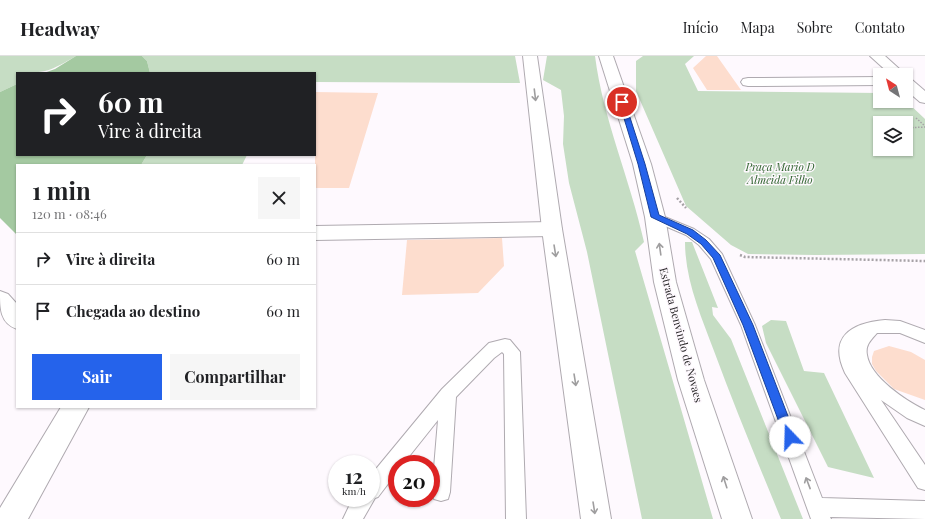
<!DOCTYPE html>
<html lang="pt">
<meta charset="utf-8">
<style>
body{margin:0;font-family:"Playfair Display",serif;background:#f6f6f6;color:#202124;height:100vh;display:flex;flex-direction:column;font-size:15px;white-space:nowrap}
*{box-sizing:border-box;margin:0}
p{font-size:13px;color:#757577}
.icon{flex:none;width:22px;height:22px;fill:none;stroke:currentColor;stroke-width:2;stroke-linecap:round;stroke-linejoin:round}
.map{position:relative;flex:1;overflow:hidden}
.drawer{position:absolute;left:16px;top:108px;width:300px;height:244px;display:flex;flex-direction:column;background:#fff;border-radius:0px;box-shadow:0 1px 3px #0004}
.drawer>*{flex:none}
.guide{position:absolute;left:16px;top:16px;width:300px;height:84px;border-radius:0px;box-shadow:0 1px 3px #0004;background:#202124;color:#fff;overflow:hidden}
.needle{width:26px;rotate:324deg}
.tools{position:absolute;left:873px;top:12px;display:grid;gap:8px}
.tools a{display:grid;place-items:center;width:40px;height:40px;border-radius:0px;background:#fff;box-shadow:0 1px 3px #0004;font-size:20px}
.speed{position:absolute;left:328px;top:399px;display:flex;gap:8px;font-size:20px;font-weight:700;text-align:center}
.speed>*{display:grid;place-content:center;width:52px;height:52px;border-radius:50%;background:#fff;box-shadow:0 1px 3px #0004;line-height:1}
.speed small{font-size:10px;font-weight:400}
.speed .limit{border:6px solid #d22;background:#fff;color:#111}
.pin{position:absolute;display:grid;place-items:center;width:34px;height:34px;color:#fff;margin:-17px;border:2px solid #fff;border-radius:50%;box-shadow:0 1px 4px #0007}
.me{position:absolute;width:44px;margin:-22px;rotate:339deg;stroke-linejoin:round;filter:drop-shadow(0 0 3px #0008)}
.turn{display:flex;align-items:center;gap:14px;height:84px;padding:0 16px;font-size:18px}
.turn .icon{width:52px;height:52px;stroke-width:2.5}
.turn b{display:block;font-size:28px;line-height:34px}
.round{display:grid;place-items:center;flex:none;width:42px;height:42px;border-radius:0px;background:#f6f6f6}
.overview{display:flex;align-items:center;justify-content:space-between;height:68px;padding:0 16px}
h1{font-size:24px;font-weight:700;line-height:30px}
.cta{display:flex;gap:8px;margin-top:auto;padding:8px 16px}
.cta a{flex:1;height:46px;border-radius:0px;background:#2563eb;color:#fff;font-size:16px;font-weight:700;line-height:46px;text-align:center}
.cta a+a{background:#f6f6f6;color:#202124}
ul{padding:0;list-style:none}
li{display:flex;align-items:center;gap:12px;height:52px;padding:0 16px;border-top:1px solid #e0e0e0}
li div{flex:1}
li b{display:block;font-size:15px}
li em{font-style:normal}
header{display:flex;align-items:center;gap:24px;box-sizing:border-box;height:56px;padding:0 20px;background:#fff;border-bottom:1px solid #e0e0e0}
header strong{font-size:19px}
nav{display:flex;gap:22px;margin-inline-start:auto;font-size:14px}
.map>svg:first-child{display:block}
</style>
<header>
<strong>Headway</strong>
<nav><a>Início</a><a>Mapa</a><a>Sobre</a><a>Contato</a></nav>
</header>
<div class="map">
<svg width="925" height="463" viewBox="0 0 925 463">
<rect width="100%" height="100%" fill="#fef9fe"/>
<path fill="#c6ddc4" fill-rule="evenodd" d="M0,0H76C50,15 47,17 17,17V28L0,36Z
M142,0H515L520,27L315,26V17H150L147,5Z
M547,0H595C603,63 630,123 644,186L635,195L713,463H642L587,196L569,127L563,88L564,60L561,34L543,24Z
M643,0H694L685,8L698,35L880,37V45H906L925,63V198L816,199L748,198L731,189L686,150L636,35V5ZM880,67H906V93H880Z
M147,99H247L242,109H141Z
M685,186H692L718,252L712,251L713,259L731,283L803,463H781C758,407 735,352 714,295C701,260 685,224 685,186Z
M771,264L786,265L804,315L824,317L874,422L828,411L766,287L762,270Z"/>
<path fill="#a4c9a1" d="M76,0H142L147,5L150,17H44L55,13Z
M17,28V99H147L141,109H17V179L0,162V36Z"/>
<path fill="#fdddce" d="M706,0H717L741,34H707L693,12Z
M315,36L378,37L349,132H315Z
M502,182L504,210L478,237L402,239L407,184Z
M889,290L911,296L925,304V344L894,333L876,315L872,308V301L874,295Z"/>
<g fill="none" stroke-linecap="round" stroke-linejoin="round">
<defs>
<path id="service" d="M655,157L694,173L709,183L722,198L755,269L822,442L925,445V463L830,461L831,463H811L741,269L711,203L699,189L686,179L651,164L649,161L651,158Z
M885,264L900,265L925,274V287L900,277H877C871,284 865,289 867,299C870,321 906,345 925,354V370L907,362L881,344L925,409V434L918,432L845,317C828,281 851,267 885,264Z
M505,283L510,284L520,296L526,463H506L504,298L502,296L494,302L456,341L450,436L448,443L441,445L434,443L432,436L438,364L403,408H397V416L378,441L375,442L363,463H343L353,442H371V419L442,333L489,287Z"/>
<path id="minor" d="M870,0H885L906,19H891Z
M880,21V29L748,30L743,29L741,26L743,23L748,22Z
M906,22L911,23L925,35V47L920,46L906,34Z
M552,166L559,168L562,173L559,178L552,180L315,184V170Z
M0,235L8,238L17,248V273C0,267 0,253 0,235Z
M61,351H89L28,463H0V452Z"/>
<path id="tertiary" d="M523,0H537L562,173L611,463H581L542,173Z
M599,0H613L651,108L665,161L676,226L704,324L752,463H722L678,324L654,226L645,161L633,108Z"/>
</defs>
<use href="#service" stroke="#afaab0" stroke-width="2"/>
<use href="#minor" stroke="#afaab0" stroke-width="2"/>
<use href="#tertiary" stroke="#afaab0" stroke-width="2"/>
<path stroke="#a6a2a6" stroke-width="1.5" stroke-dasharray="1.5 1.5" stroke-linecap="butt" d="M916,62L925,70
M906,72L925,71"/>
<path stroke="#a6a2a6" stroke-width="2.5" stroke-dasharray="2 2" stroke-linecap="butt" d="M677,142L686,152
M740,199L745,201L925,205"/>
<use href="#service" fill="#fff" fill-rule="evenodd"/>
<use href="#minor" fill="#fff" fill-rule="evenodd"/>
<use href="#tertiary" fill="#fff" fill-rule="evenodd"/>
</g>
<defs><path id="oneway-shaft" d="M-6 0H5M1.5-3L5.5 0L1.5 3" fill="none" stroke-width="1.6" stroke-linecap="round" stroke-linejoin="round"/></defs>
<g stroke="#9f9e9f">
<use href="#oneway-shaft" transform="translate(535 39) rotate(83)"/>
<use href="#oneway-shaft" transform="translate(660 193) rotate(-98)"/>
<use href="#oneway-shaft" transform="translate(555 195) rotate(81)"/>
<use href="#oneway-shaft" transform="translate(575 324) rotate(81)"/>
<use href="#oneway-shaft" transform="translate(725 426) rotate(-108)"/>
<use href="#oneway-shaft" transform="translate(808 427) rotate(-111)"/>
<use href="#oneway-shaft" transform="translate(594 452) rotate(81)"/>
</g>
<path fill="#2563eb" stroke="#184099" d="M622,44L625,46L645,108L659,159L693,174L706,184L720,199L753,269L796,381L794,385L790,386L786,385L743,269L713,202L701,188L687,178L651,161L638,108L619,46Z"/>
<g text-anchor="middle" stroke-width="3" stroke-linejoin="round" paint-order="stroke">
<g font-size="11" font-style="italic" fill="#30632f" stroke="#fef9fe">
<text x="780" y="115">Praça Mario D<tspan x="780" dy="13">Almeida Filho</tspan></text>
</g>
<g font-size="11" fill="#2a282a" stroke="#fef9fe">
<text transform="translate(681 279) rotate(75)" y="4">Estrada Benvindo de Novaes</text>
</g>
</g>
</svg>
<div class="tools">
<a><svg class="needle" viewBox="-14 -14 28 28"><path d="M0-13l5 13h-10z" fill="#e53935"/><path d="M0 13l5-13h-10z" fill="#757577"/></svg></a>
<a><svg class="icon" aria-label="layers" viewBox="0 0 24 24"><path d="M12 4l9 5-9 5-9-5zM3 14l9 5 9-5"/></svg></a>
</div>
<div class="speed"><div>12<small>km/h</small></div><div class="limit">20</div></div>
<div class="pin" style="left:622px;top:46px;background:#d93025"><svg class="icon" aria-label="arrive" viewBox="0 0 24 24"><path d="M6 21V4h12l-3 4 3 4H6"/></svg></div>
<svg class="me" style="left:790px;top:381px" viewBox="-20 -20 40 40"><circle r="19" fill="#fff"/><path d="M0-13L10 11 0 6-10 11z" fill="#2563eb"/></svg>
<div class="guide">
<div class="turn"><svg class="icon" aria-label="right" viewBox="0 0 24 24"><path d="M7 20v-9h11M14 6l5 5-5 5"/></svg><div><b>60 m</b>Vire à direita</div></div>
</div>
<section class="drawer">
<div class="overview"><div><h1>1 min</h1><p>120 m · 08:46</p></div><a class="round"><svg class="icon" aria-label="close" viewBox="0 0 24 24"><path d="M6 6l12 12M18 6L6 18"/></svg></a></div>
<ul>
<li><svg class="icon" aria-label="right" viewBox="0 0 24 24"><path d="M7 20v-9h11M14 6l5 5-5 5"/></svg><div><b>Vire à direita</b></div><em>60 m</em></li>
<li><svg class="icon" aria-label="arrive" viewBox="0 0 24 24"><path d="M6 21V4h12l-3 4 3 4H6"/></svg><div><b>Chegada ao destino</b></div><em>60 m</em></li>
</ul>
<div class="cta"><a>Sair</a><a>Compartilhar</a></div>
</section>
</div>
